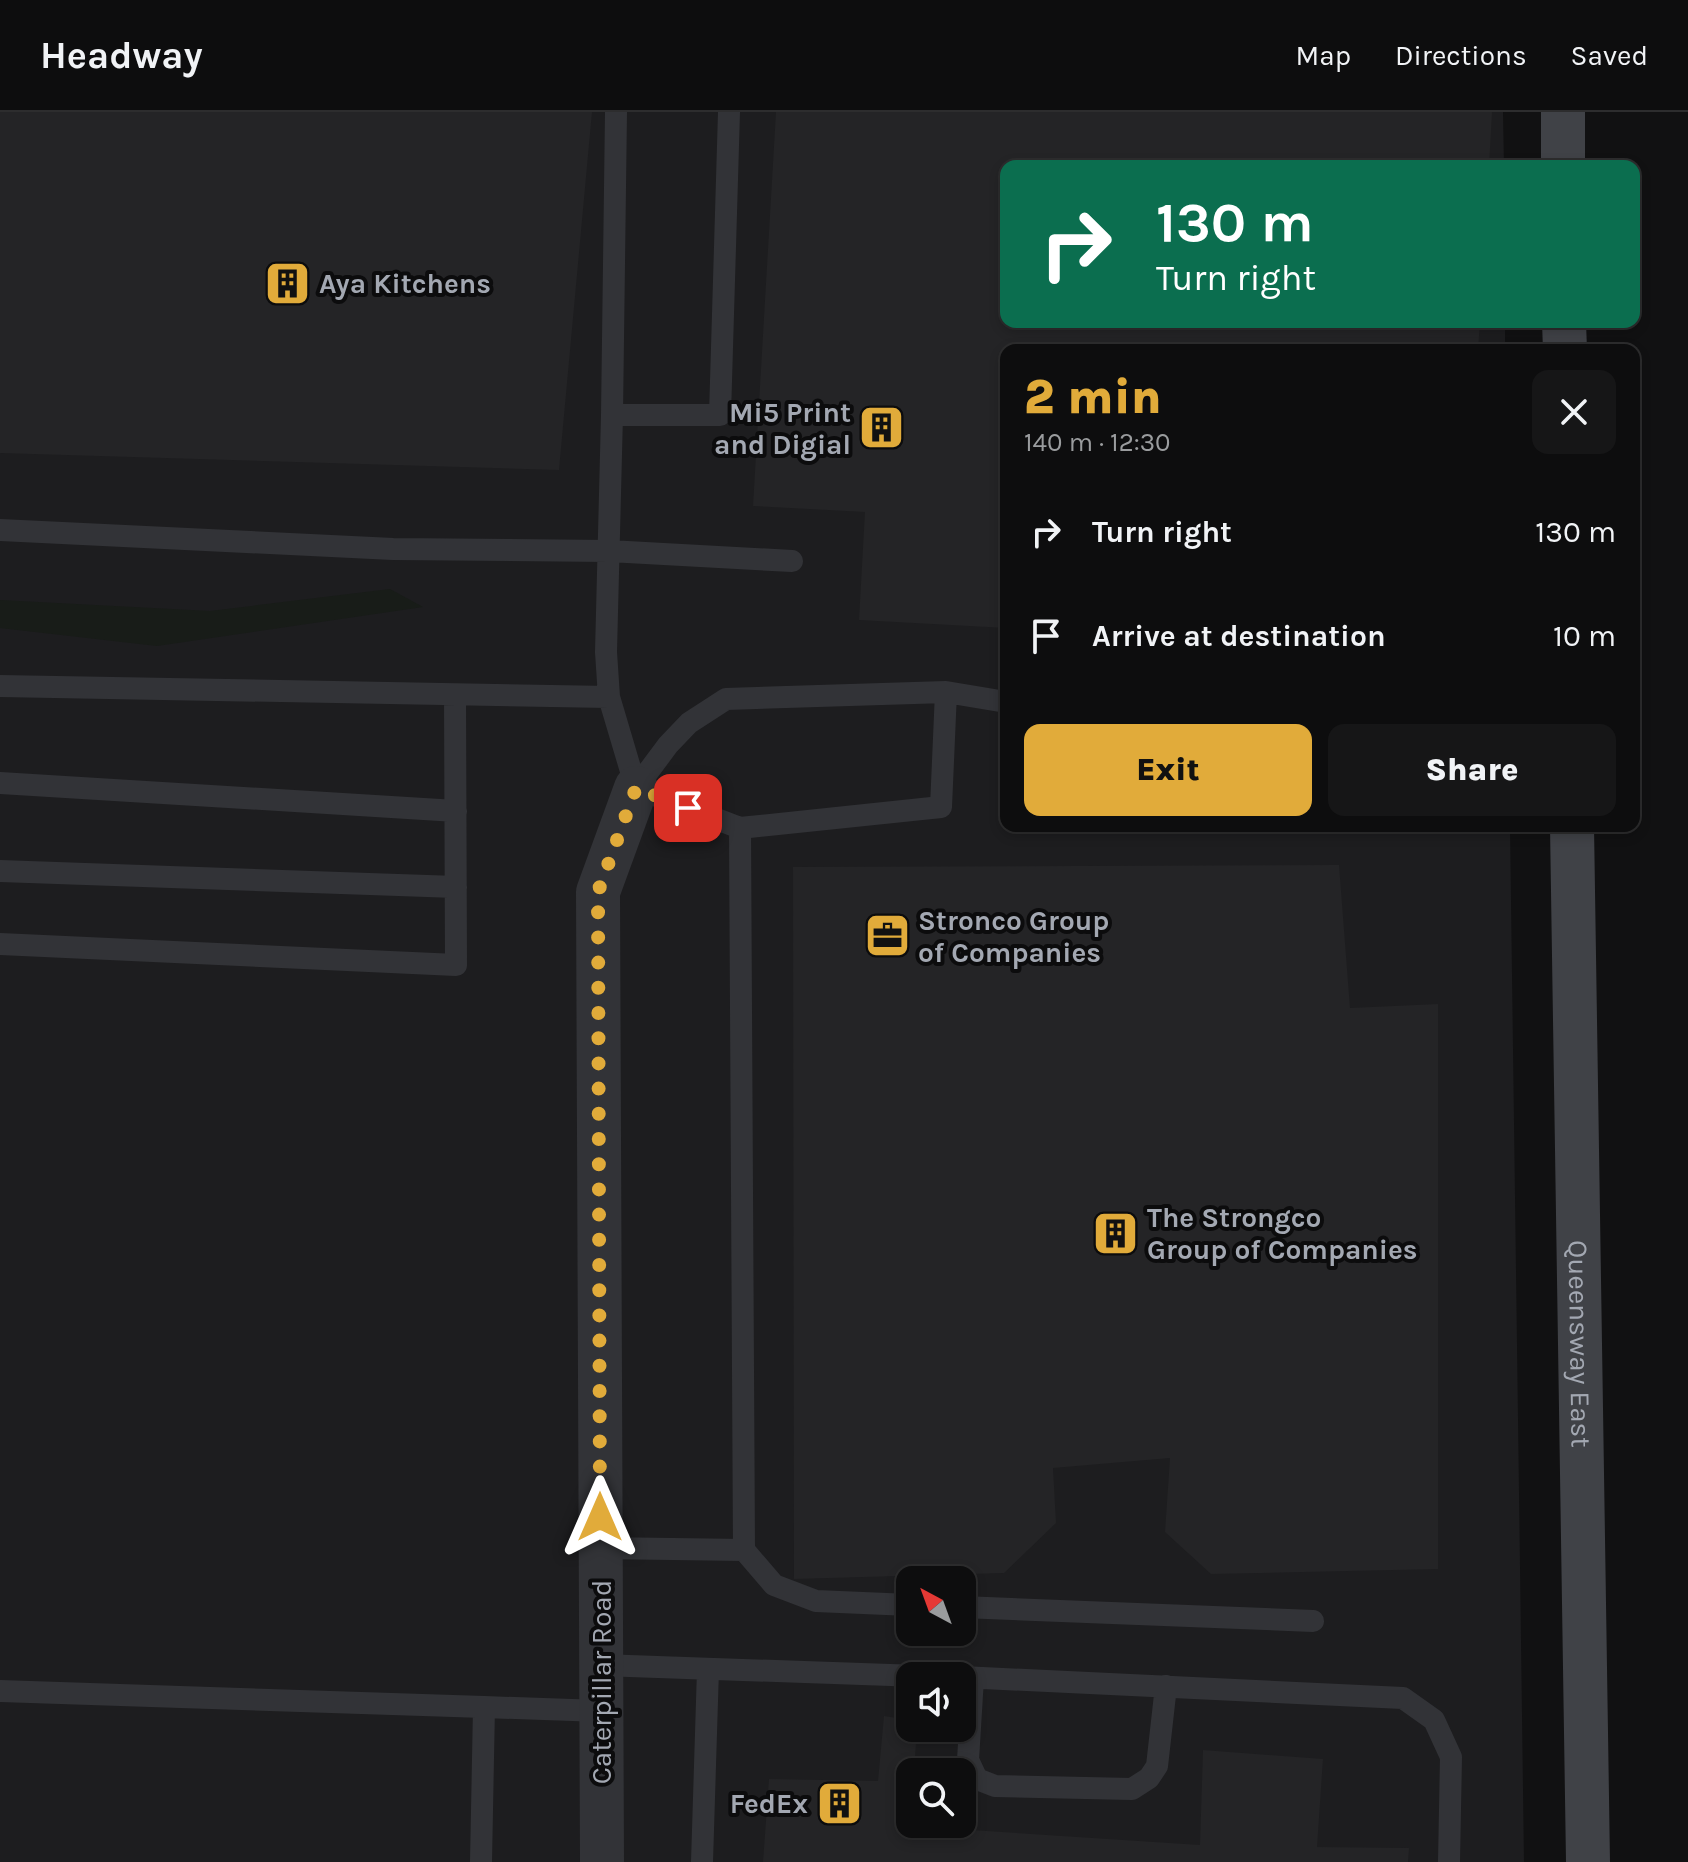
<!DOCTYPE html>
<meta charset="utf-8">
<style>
body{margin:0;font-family:Karla,sans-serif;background:#161617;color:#f1f3f6;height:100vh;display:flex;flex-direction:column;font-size:30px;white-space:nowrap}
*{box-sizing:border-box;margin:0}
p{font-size:26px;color:#9a9c9e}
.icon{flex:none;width:44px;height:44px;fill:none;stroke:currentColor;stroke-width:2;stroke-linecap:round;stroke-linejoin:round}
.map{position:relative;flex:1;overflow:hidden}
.side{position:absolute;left:1000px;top:232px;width:640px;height:488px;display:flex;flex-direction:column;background:#0d0d0e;border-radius:16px;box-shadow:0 4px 12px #0003,0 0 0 2px #2d2d2e}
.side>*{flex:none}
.hud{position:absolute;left:1000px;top:48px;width:640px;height:168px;border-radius:16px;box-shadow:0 4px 12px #0003,0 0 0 2px #2d2d2e;background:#0b6e4f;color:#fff;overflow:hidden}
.needle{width:52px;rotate:319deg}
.fabs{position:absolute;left:896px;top:1454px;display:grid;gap:16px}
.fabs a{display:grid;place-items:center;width:80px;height:80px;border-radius:16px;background:#0d0d0e;box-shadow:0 4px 12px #0003,0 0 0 2px #2d2d2e;font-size:40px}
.pin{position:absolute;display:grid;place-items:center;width:68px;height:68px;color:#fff;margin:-34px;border-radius:16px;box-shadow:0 4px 12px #0006}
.me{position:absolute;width:88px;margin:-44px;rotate:0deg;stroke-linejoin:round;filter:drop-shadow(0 0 6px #0008)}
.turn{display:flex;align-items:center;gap:28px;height:168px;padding:0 24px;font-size:36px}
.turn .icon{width:104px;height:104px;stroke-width:2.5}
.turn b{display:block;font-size:56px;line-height:68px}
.round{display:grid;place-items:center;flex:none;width:84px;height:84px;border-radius:16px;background:#161617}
.overview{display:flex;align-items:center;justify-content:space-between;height:136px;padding:0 24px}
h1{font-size:48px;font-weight:800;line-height:60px;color:#e1ab3a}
.cta{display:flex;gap:16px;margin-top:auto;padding:16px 24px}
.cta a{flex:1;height:92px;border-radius:16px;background:#e1ab3a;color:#111;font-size:32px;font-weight:800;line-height:92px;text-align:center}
.cta a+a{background:#161617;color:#f1f3f6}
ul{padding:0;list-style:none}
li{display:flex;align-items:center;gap:24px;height:104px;padding:0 24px}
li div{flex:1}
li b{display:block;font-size:30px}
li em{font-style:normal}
header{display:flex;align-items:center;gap:48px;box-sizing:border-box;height:112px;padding:0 40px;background:#0d0d0e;border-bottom:2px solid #2d2d2e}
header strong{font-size:38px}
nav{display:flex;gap:44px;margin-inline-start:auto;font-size:28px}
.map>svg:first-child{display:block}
</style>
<header>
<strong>Headway</strong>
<nav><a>Map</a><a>Directions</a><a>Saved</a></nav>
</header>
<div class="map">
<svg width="1688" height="1750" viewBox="0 0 1688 1750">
<rect width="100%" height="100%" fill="#111112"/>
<path fill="#1d1d1f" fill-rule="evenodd" d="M0,0H1503L1504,54H1006V210H1505V238H1006V714H1510L1524,1750H0ZM910,1468H962V1520H910ZM910,1564H962V1616H910ZM910,1660H962V1712H910Z"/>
<path fill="#181c18" d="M390,477L423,495L157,534L0,516V488L210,499Z"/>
<path fill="#242426" d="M0,0H592L559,358L0,341Z
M776,0H1492L1489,54H1006V210H1480L1478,238H1006V516L859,508L865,400L753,394Z
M1339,753L1350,896L1438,892V1457L1211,1462L1165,1420L1170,1346L1053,1356L1056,1411L1004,1461L794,1467L793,755Z
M884,1604L910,1608V1616H917L914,1660H910V1714L1200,1733L1203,1638L1323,1647L1317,1735L1409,1736L1408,1750H763L769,1667L878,1669Z"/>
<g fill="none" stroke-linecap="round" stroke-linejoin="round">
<path stroke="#323337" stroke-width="22" d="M616,0L612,303L606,540L609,585L636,676
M612,303H720L729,0
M0,418L393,437L609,439L792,449
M0,574L609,585
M946,580L1006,590
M0,671L456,699
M636,676L668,633L689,611L726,587L946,580L941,695L740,716
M0,759L456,775
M0,832L456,853L455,583
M600,1436L744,1438L740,716L636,676
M744,1438L774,1473L816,1489L910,1493
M962,1495L1313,1509
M601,1553L919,1564
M962,1565L1403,1586L1434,1608L1451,1645L1449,1750
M973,1566L968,1648L977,1667L995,1674L1132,1677L1149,1666L1157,1654L1166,1574
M0,1579L484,1595
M481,1750L484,1595L601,1599
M702,1750L708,1557"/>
<path stroke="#323337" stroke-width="44" d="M602,1750L598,780L636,676"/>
<g stroke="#404247" stroke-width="44">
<path d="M1563,54V0"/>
<path d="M1564,210L1565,238"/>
<path id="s1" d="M1572,714L1588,1750"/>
</g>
</g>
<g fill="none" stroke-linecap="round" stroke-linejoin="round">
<path stroke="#e1ab3a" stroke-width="14" stroke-dasharray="0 25.2" d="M600,1405L598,780L636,676L688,696"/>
</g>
<defs>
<symbol id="building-square" viewBox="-11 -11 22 22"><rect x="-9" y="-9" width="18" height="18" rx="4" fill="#e1ab3a" stroke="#0c0c0d"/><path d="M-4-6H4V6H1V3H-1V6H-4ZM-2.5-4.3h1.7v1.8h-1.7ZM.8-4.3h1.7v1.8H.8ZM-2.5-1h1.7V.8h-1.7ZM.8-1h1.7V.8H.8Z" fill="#111"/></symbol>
<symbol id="office-square" viewBox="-11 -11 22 22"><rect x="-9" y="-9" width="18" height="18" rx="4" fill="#e1ab3a" stroke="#0c0c0d"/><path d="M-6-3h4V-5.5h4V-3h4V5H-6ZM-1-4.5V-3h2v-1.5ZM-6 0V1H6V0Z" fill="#111"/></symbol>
</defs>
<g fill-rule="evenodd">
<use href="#building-square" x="262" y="146" width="51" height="51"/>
<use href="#building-square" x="856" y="290" width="51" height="51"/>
<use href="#office-square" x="862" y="798" width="51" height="51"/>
<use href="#building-square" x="1090" y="1096" width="51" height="51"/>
<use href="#building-square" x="814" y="1666" width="51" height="51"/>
</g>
<g text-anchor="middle" stroke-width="8" stroke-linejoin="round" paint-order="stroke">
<g font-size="28" font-weight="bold" fill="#a3a8b2" stroke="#0c0c0d" text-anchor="start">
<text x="319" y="181">Aya Kitchens</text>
<text x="851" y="310" text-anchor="end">Mi5 Print<tspan x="851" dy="32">and Digial</tspan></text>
<text x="918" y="818">Stronco Group<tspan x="918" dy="32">of Companies</tspan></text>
<text x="1147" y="1115">The Strongco<tspan x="1147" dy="32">Group of Companies</tspan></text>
<text x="808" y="1701" text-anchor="end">FedEx</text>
</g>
<g font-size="28" fill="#a3a8b2" stroke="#0c0c0d">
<text dy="10" stroke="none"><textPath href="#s1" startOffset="518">Queensway East</textPath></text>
<text transform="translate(601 1570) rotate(-90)" y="10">Caterpillar Road</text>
</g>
</g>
</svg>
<div class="fabs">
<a><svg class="needle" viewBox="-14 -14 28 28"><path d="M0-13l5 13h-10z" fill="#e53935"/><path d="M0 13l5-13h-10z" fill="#9a9c9e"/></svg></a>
<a><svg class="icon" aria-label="sound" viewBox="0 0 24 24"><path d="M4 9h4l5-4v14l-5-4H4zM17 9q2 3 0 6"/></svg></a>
<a><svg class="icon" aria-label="search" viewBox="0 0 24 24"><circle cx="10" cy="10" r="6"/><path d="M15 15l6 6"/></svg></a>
</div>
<div class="pin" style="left:688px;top:696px;background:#d93025"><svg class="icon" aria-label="arrive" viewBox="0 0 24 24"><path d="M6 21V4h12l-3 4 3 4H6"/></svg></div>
<svg class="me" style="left:600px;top:1405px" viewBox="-20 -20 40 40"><path d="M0-17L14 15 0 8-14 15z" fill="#e1ab3a" stroke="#fff" stroke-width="4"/></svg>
<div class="hud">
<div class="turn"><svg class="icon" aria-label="right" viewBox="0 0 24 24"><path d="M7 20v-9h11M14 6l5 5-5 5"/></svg><div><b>130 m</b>Turn right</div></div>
</div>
<section class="side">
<div class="overview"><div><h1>2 min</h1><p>140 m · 12:30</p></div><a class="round"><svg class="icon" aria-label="close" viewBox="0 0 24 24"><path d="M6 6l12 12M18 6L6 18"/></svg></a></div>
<ul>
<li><svg class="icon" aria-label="right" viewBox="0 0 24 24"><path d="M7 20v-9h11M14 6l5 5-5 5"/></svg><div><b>Turn right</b></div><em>130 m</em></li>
<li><svg class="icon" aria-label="arrive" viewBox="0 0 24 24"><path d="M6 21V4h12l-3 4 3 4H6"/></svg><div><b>Arrive at destination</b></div><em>10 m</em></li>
</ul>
<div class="cta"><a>Exit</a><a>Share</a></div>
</section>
</div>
